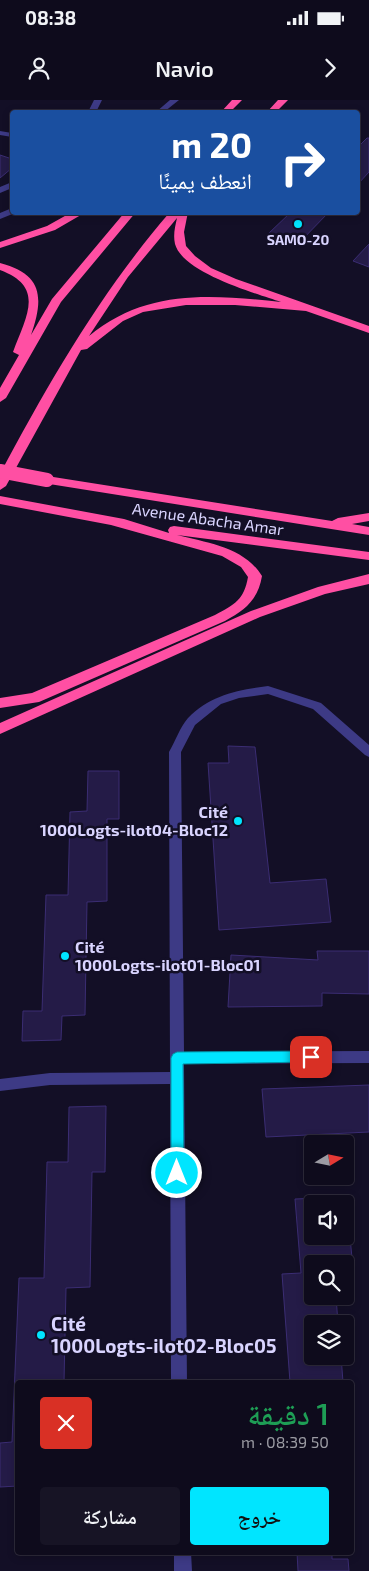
<!DOCTYPE html>
<html lang="ar">
<meta charset="utf-8">
<style>
body{margin:0;font-family:"Exo 2","Noto Naskh Arabic",sans-serif;background:#171425;color:#f1f3f6;direction:rtl;height:100vh;display:flex;flex-direction:column;font-size:19px;white-space:nowrap}
*{box-sizing:border-box;margin:0}
p{font-size:16px;color:#9b9ba3}
.icon{flex:none;width:28px;height:28px;fill:none;stroke:currentColor;stroke-width:2;stroke-linecap:round;stroke-linejoin:round}
.map{position:relative;flex:1;overflow:hidden;direction:ltr}
.panel{position:absolute;left:15px;top:1280px;width:339px;height:175px;display:flex;flex-direction:column;background:#0e0b1c;border-radius:5px;box-shadow:0 2px 8px #0003,0 0 0 1px #2e2b3b;direction:rtl}
.panel>*{flex:none}
.top-card{position:absolute;left:10px;top:10px;width:350px;height:105px;border-radius:5px;box-shadow:0 2px 8px #0003,0 0 0 1px #2e2b3b;direction:rtl;background:#1a4fa0;color:#fff;overflow:hidden}
.needle{width:32px;rotate:80deg}
.tools{position:absolute;left:304px;top:1035px;display:grid;gap:10px}
.tools a{display:grid;place-items:center;width:50px;height:50px;border-radius:5px;background:#0e0b1c;box-shadow:0 2px 8px #0003,0 0 0 1px #2e2b3b;font-size:25px}
.pin{position:absolute;display:grid;place-items:center;width:42px;height:42px;color:#fff;margin:-21px;border-radius:10px;box-shadow:0 2px 8px #0006}
.me{position:absolute;width:55px;margin:-28px;rotate:0deg;stroke-linejoin:round;filter:drop-shadow(0 0 4px #0008)}
.turn{display:flex;align-items:center;gap:18px;height:105px;padding:0 25px;font-size:22px}
.turn .icon{width:65px;height:65px;stroke-width:2.5}
.turn b{display:block;font-size:35px;line-height:42px}
.round{display:grid;place-items:center;flex:none;width:52px;height:52px;border-radius:5px;background:#171425}
.overview{display:flex;align-items:center;justify-content:space-between;height:85px;padding:0 25px}
h1{font-size:30px;font-weight:600;line-height:38px;color:#1e9e55}
.primary-button{display:flex;gap:10px;margin-top:auto;padding:10px 25px}
.primary-button a{flex:1;height:58px;border-radius:5px;background:#00e5ff;color:#111;font-size:20px;font-weight:600;line-height:58px;text-align:center}
.primary-button a+a{background:#171425;color:#f1f3f6}
.status{display:flex;justify-content:space-between;align-items:center;height:35px;padding:0 25px;background:#0e0b1c;direction:ltr}
.status svg{height:14px;fill:currentColor}
header{display:flex;justify-content:space-between;align-items:center;height:65px;padding:0 25px;background:#0e0b1c;font-size:22px;font-weight:600}
.map>svg:first-child{display:block}
</style>
<div class="status"><b>08:38</b><svg viewBox="0 0 49 12"><path d="M0 12V9h3v3zM5 12V6h3v6zM10 12V3h3v9zM15 12V0h3v12zM26 1h20v11H26zM47 4h2v5h-2z"/></svg></div>
<header><svg class="icon" aria-label="forward" viewBox="0 0 24 24"><path d="M9 5l7 7-7 7"/></svg>Navio<svg class="icon" aria-label="person" viewBox="0 0 24 24"><circle cx="12" cy="8" r="4"/><path d="M4 21q1-7 8-7t8 7"/></svg></header>
<div class="map">
<svg width="369" height="1471" viewBox="0 0 369 1471">
<rect width="100%" height="100%" fill="#130f26"/>
<path fill="#241b47" stroke="#3b2d73" fill-rule="evenodd" d="M367,38H369V72L358,84V47Z
M0,55L12,59V68L0,78Z
M291,112H329L297,145L267,135Z
M369,144V167L353,161Z
M228,646L255,647L270,783L326,779L331,822L219,830L208,663H229Z
M88,671H119V719H107V801L87,802L85,915L62,916L61,940L22,941L23,911H42L46,795H68L70,712L87,711Z
M317,851H369V894L322,893V906L228,907L231,855L318,860Z
M369,985V1032L266,1037L262,989Z
M106,1006L105,1072H92L90,1187L66,1188L64,1282H18V1386L0,1387V1343L12,1342L19,1178H44L47,1062H68L69,1007Z
M346,1097L354,1178L345,1179V1164H312V1196H336L338,1224H312V1256H341L343,1282H290L282,1174L301,1173L295,1099ZM312,1104H345V1136H312Z
M297,1452H332V1459H348L349,1471H298Z"/>
<g fill="none" stroke-linecap="round" stroke-linejoin="round">
<path fill="#3d3a85" fill-rule="evenodd" d="M94,0H102L96,12H88Z
M170,0H179L164,12H156Z
M0,31L12,33V37L0,35Z
M12,82V88L0,93V87Z
M12,108V112L15,113L0,119V113Z
M268,586L321,603L369,645V657L365,655L313,609L268,594L239,598L221,604L195,625L181,652L184,952L369,951V963L184,964L187,1282H171L170,984L50,985L0,991V979L50,973L170,972L169,652C175,642 180,627 188,618C210,595 238,590 268,586Z
M174,1452H191L192,1471H174Z"/>
<path fill="#ff4fa3" fill-rule="evenodd" d="M232,0H242L230,12H221Z
M278,0H288L276,12H267Z
M72,112H86L55,130L0,148V142L47,126Z
M125,112H136L61,202L6,298L0,302V288L19,255L13,252C26,217 46,187 0,170V163C43,174 44,198 31,235L52,199Z
M170,112H188L184,132L186,146L195,156L211,168L236,179L369,226V233L306,211L235,205H186L143,212L123,221L87,249L81,250L6,386L0,390V374C49,282 101,192 170,112ZM177,118C175,127 173,135 175,144C183,173 255,193 281,202C212,195 147,188 89,236L128,177Z
M47,376L332,421L338,418L369,413V421L352,424L369,427V435L43,383L41,380L43,377Z
M0,396L124,419L169,433L168,430L170,427L174,426L369,452V460L177,435C208,443 244,447 262,476C258,500 245,510 225,521L39,602L0,608V598L32,593L215,515C235,504 244,500 248,477L241,467L222,456L111,425L0,404Z
M369,474V484L325,494L260,517L0,634V623L251,511L318,487Z"/>
<path stroke="#ff4fa3" stroke-width="11" d="M0,371L5,372"/>
<path stroke="#ff4fa3" stroke-width="14" d="M0,371L47,380"/>
</g>
<path fill="#00e5ff" stroke="#0095a6" d="M311,951L316,953L318,957L316,961L311,962L183,964L184,1073L182,1077L177,1079L173,1077L171,1073V958L173,954L177,952Z"/>
<g fill="#00e5ff" stroke="#130f26" stroke-width="2">
<circle cx="298" cy="124" r="5"/>
<circle cx="238" cy="721" r="5"/>
<circle cx="65" cy="856" r="5"/>
<circle cx="41" cy="1235" r="5"/>
</g>
<g text-anchor="middle" stroke-width="5" stroke-linejoin="round" paint-order="stroke">
<g font-size="14" font-weight="bold" fill="#d9d4ff" stroke="#130f26">
<text x="298" y="145">SAMO-20</text>
</g>
<g font-size="16" fill="#d9d4ff" stroke="#130f26">
<text transform="translate(208 419) rotate(8)" y="6">Avenue Abacha Amar</text>
</g>
<g font-size="16" font-weight="bold" fill="#d9d4ff" stroke="#130f26" text-anchor="end">
<text x="228" y="718">Cité<tspan x="228" dy="18">1000Logts-ilot04-Bloc12</tspan></text>
<text x="75" y="853" text-anchor="start">Cité<tspan x="75" dy="18">1000Logts-ilot01-Bloc01</tspan></text>
</g>
<g font-size="19" font-weight="bold" fill="#d9d4ff" stroke="#130f26" text-anchor="start">
<text x="51" y="1231">Cité<tspan x="51" dy="22">1000Logts-ilot02-Bloc05</tspan></text>
</g>
</g>
</svg>
<div class="tools">
<a><svg class="needle" viewBox="-14 -14 28 28"><path d="M0-13l5 13h-10z" fill="#e53935"/><path d="M0 13l5-13h-10z" fill="#9b9ba3"/></svg></a>
<a><svg class="icon" aria-label="sound" viewBox="0 0 24 24"><path d="M4 9h4l5-4v14l-5-4H4zM17 9q2 3 0 6"/></svg></a>
<a><svg class="icon" aria-label="search" viewBox="0 0 24 24"><circle cx="10" cy="10" r="6"/><path d="M15 15l6 6"/></svg></a>
<a><svg class="icon" aria-label="layers" viewBox="0 0 24 24"><path d="M12 4l9 5-9 5-9-5zM3 14l9 5 9-5"/></svg></a>
</div>
<div class="pin" style="left:311px;top:957px;background:#d93025"><svg class="icon" aria-label="arrive" viewBox="0 0 24 24"><path d="M6 21V4h12l-3 4 3 4H6"/></svg></div>
<svg class="me" style="left:177px;top:1073px" viewBox="-20 -20 40 40"><circle r="17" fill="#00e5ff" stroke="#fff" stroke-width="3"/><path d="M0-11L8 9 0 5-8 9z" fill="#fff"/></svg>
<div class="top-card">
<div class="turn"><svg class="icon" aria-label="right" viewBox="0 0 24 24"><path d="M7 20v-9h11M14 6l5 5-5 5"/></svg><div><b>20 m</b>انعطف يمينًا</div></div>
</div>
<section class="panel">
<div class="overview"><div><h1>1 دقيقة</h1><p>50 m · 08:39</p></div><a class="round" style="background:#d93025;color:#fff"><svg class="icon" aria-label="close" viewBox="0 0 24 24"><path d="M6 6l12 12M18 6L6 18"/></svg></a></div>
<div class="primary-button"><a>خروج</a><a>مشاركة</a></div>
</section>
</div>
